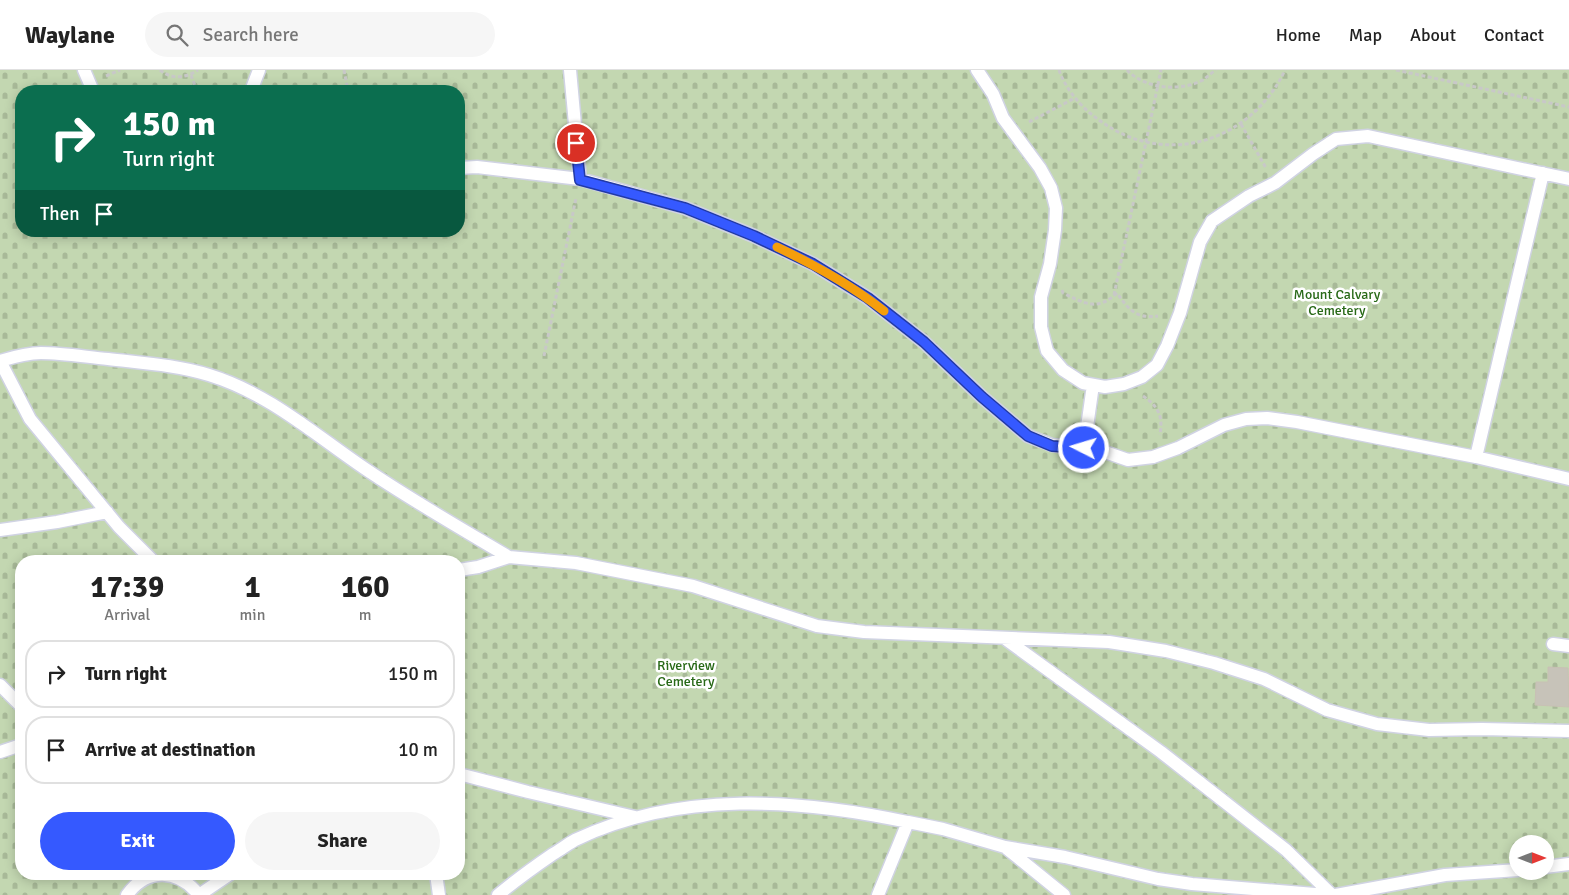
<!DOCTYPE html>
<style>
body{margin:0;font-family:Signika,sans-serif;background:#f6f6f6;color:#222;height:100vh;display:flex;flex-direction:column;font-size:19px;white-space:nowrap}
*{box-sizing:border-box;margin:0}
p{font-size:16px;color:#767676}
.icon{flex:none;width:28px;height:28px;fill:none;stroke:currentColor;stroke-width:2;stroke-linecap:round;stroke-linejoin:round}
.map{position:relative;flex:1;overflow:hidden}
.sheet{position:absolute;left:15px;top:485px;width:450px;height:325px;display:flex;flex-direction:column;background:#fff;border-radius:20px;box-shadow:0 2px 12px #0003}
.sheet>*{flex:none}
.hud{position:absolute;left:15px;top:15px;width:450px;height:152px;border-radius:20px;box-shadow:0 2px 12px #0003;background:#0b6e4f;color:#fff;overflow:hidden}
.needle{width:32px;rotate:90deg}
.buttons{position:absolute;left:1509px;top:765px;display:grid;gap:10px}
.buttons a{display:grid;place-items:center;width:45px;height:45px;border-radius:50%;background:#fff;box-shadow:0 2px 12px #0003;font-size:25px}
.pin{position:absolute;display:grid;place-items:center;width:42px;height:42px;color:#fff;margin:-21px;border:2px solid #fff;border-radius:50%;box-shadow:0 1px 5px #0007}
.me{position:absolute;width:55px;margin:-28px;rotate:275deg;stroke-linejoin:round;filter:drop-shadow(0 0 4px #0008)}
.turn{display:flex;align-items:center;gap:18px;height:105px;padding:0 25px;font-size:22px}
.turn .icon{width:65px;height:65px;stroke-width:2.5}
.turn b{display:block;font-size:35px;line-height:42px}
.then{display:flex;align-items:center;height:48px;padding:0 25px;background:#0003;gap:10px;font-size:19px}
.eta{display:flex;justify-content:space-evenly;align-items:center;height:85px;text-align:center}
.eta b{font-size:30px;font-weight:800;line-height:35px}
.action{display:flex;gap:10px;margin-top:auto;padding:10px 25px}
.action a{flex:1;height:58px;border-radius:30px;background:#3559ff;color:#fff;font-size:20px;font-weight:800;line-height:58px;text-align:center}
.action a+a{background:#f6f6f6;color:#222}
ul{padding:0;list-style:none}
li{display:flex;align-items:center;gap:15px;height:68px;margin:0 10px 8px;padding:0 15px;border:2px solid #e0e0e0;border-radius:20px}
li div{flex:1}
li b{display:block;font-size:19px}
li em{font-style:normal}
header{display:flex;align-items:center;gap:30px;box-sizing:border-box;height:70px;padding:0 25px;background:#fff;border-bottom:1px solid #e0e0e0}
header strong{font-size:24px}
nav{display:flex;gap:28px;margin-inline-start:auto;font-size:18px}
.search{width:350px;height:45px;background:#f6f6f6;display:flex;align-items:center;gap:12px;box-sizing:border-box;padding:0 18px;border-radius:28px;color:#767676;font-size:19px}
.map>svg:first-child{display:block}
</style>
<header>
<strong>Waylane</strong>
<div class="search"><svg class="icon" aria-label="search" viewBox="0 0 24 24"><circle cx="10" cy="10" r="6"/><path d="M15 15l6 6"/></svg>Search here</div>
<nav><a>Home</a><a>Map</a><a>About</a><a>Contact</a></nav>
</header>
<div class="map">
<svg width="1569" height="825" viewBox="0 0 1569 825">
<defs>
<pattern id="cemetery-stones" width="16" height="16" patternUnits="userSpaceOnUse" patternTransform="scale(1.25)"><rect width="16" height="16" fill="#c3d7b1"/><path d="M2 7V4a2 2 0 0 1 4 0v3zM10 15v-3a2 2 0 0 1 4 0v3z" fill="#a8b998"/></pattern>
</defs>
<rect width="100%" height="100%" fill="#ece5db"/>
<path fill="url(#cemetery-stones)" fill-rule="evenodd" d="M0,0H1569V825H0ZM21,21H459V161H21ZM21,491H459V804H21ZM1518,774H1545V801H1518Z"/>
<path fill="#c7c3b9" stroke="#c8c1b4" d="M1548,597L1568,598L1569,637L1535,635L1536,612H1548Z"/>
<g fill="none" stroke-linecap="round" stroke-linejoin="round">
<defs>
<path id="service" d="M84,0L93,21
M570,0L580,109
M977,0L993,24L1003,48L1040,98L1051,118L1056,138L1055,160L1050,194L1041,227V257L1047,281L1063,300L1083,313L1105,317L1124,314L1142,307L1157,295L1167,276L1180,243L1200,172L1212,151L1249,126L1275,113L1313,84L1336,69L1368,66L1569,109
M251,21L259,0
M459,98L477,97L580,109L685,138L754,166L813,194L868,228L924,272L982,327L1028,366L1052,375L1102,381L1128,390L1153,387L1178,378L1224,355L1246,349L1267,348L1297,352L1476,387L1569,409
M0,291C13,287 27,283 41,283C63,283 86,287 108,289C142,293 177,295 209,305C268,323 314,364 364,398C411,430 460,458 509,487
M0,291L30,349L119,457L153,491
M1084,378L1093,315
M1476,387L1543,103
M0,460L57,452L107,442
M459,500L478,497L509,487L576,493L693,516L817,556L864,562L1109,572L1166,581L1214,593L1264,609L1327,640L1377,654L1429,660L1482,659L1569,661
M1004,568L1161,682L1286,780L1332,825
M1553,574L1569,576
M0,615L21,636
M0,682L21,675
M459,704L528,722L635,747
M1005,777L1065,787L1158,809L1192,814L1327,825
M1545,797L1569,794
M436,804L439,825
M127,825C147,797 178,799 199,825
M199,825L230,804
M498,825C516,810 534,797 553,784C560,780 568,774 575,770C679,720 799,729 908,752
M878,825L908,752L943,759L1005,777L1064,825
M1336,825L1445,805L1518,800"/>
</defs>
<use href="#service" stroke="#d0d3e3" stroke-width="15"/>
<path stroke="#c8c8c8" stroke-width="3" stroke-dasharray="4 2.5" stroke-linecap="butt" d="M160,0C172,10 186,8 198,0
M344,0L348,21
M1059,0C1066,20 1082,38 1099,50C1165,99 1251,72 1285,0
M1127,0C1145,19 1180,22 1203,10C1207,7 1211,3 1216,0
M1396,0L1569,37
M191,5L197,21
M106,6L120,0
M1029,52L1075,28
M1241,54L1266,98
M1062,220L1063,223C1084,233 1097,242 1117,223C1129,240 1136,249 1158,246
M1114,225L1161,0
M544,286L576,128
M1143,326C1159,337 1163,346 1160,365"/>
<use href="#service" stroke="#fff" stroke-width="12"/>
</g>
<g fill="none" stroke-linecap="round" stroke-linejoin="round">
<defs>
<path id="route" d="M576,73L580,110L685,138L754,166L813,194L868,228L924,272L982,327L1028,366L1052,376L1084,378"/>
</defs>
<use href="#route" stroke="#223aa6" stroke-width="12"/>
<use href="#route" stroke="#3559ff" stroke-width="9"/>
<path stroke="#f59e0b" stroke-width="9" d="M777,177C815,195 851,215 884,241"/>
</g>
<g text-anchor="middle" stroke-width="5" stroke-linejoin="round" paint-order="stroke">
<g font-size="14" fill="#286917" stroke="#fff">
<text x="1337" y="229">Mount Calvary<tspan x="1337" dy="16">Cemetery</tspan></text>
<text x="686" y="600">Riverview<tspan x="686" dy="16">Cemetery</tspan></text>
</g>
</g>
</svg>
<div class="buttons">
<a><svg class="needle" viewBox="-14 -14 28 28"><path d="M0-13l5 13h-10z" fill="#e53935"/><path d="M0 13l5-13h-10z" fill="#767676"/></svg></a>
</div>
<div class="pin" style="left:576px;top:73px;background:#d93025"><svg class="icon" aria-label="arrive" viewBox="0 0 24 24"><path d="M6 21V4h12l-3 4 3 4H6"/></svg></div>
<svg class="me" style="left:1084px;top:378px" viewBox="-20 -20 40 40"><circle r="17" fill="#3559ff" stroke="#fff" stroke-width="3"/><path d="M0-11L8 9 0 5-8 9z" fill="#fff"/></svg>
<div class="hud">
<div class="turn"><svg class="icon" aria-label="right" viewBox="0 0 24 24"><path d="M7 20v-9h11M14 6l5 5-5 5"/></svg><div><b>150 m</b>Turn right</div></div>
<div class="then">Then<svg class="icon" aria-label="arrive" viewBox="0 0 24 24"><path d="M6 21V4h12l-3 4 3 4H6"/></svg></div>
</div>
<section class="sheet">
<div class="eta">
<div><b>17:39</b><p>Arrival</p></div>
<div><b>1</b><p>min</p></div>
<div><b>160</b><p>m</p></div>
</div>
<ul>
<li><svg class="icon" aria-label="right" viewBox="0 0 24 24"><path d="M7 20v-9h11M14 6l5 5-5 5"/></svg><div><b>Turn right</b></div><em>150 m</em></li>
<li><svg class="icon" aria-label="arrive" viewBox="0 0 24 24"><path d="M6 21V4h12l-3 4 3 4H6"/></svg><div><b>Arrive at destination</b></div><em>10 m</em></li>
</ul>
<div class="action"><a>Exit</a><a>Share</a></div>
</section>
</div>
